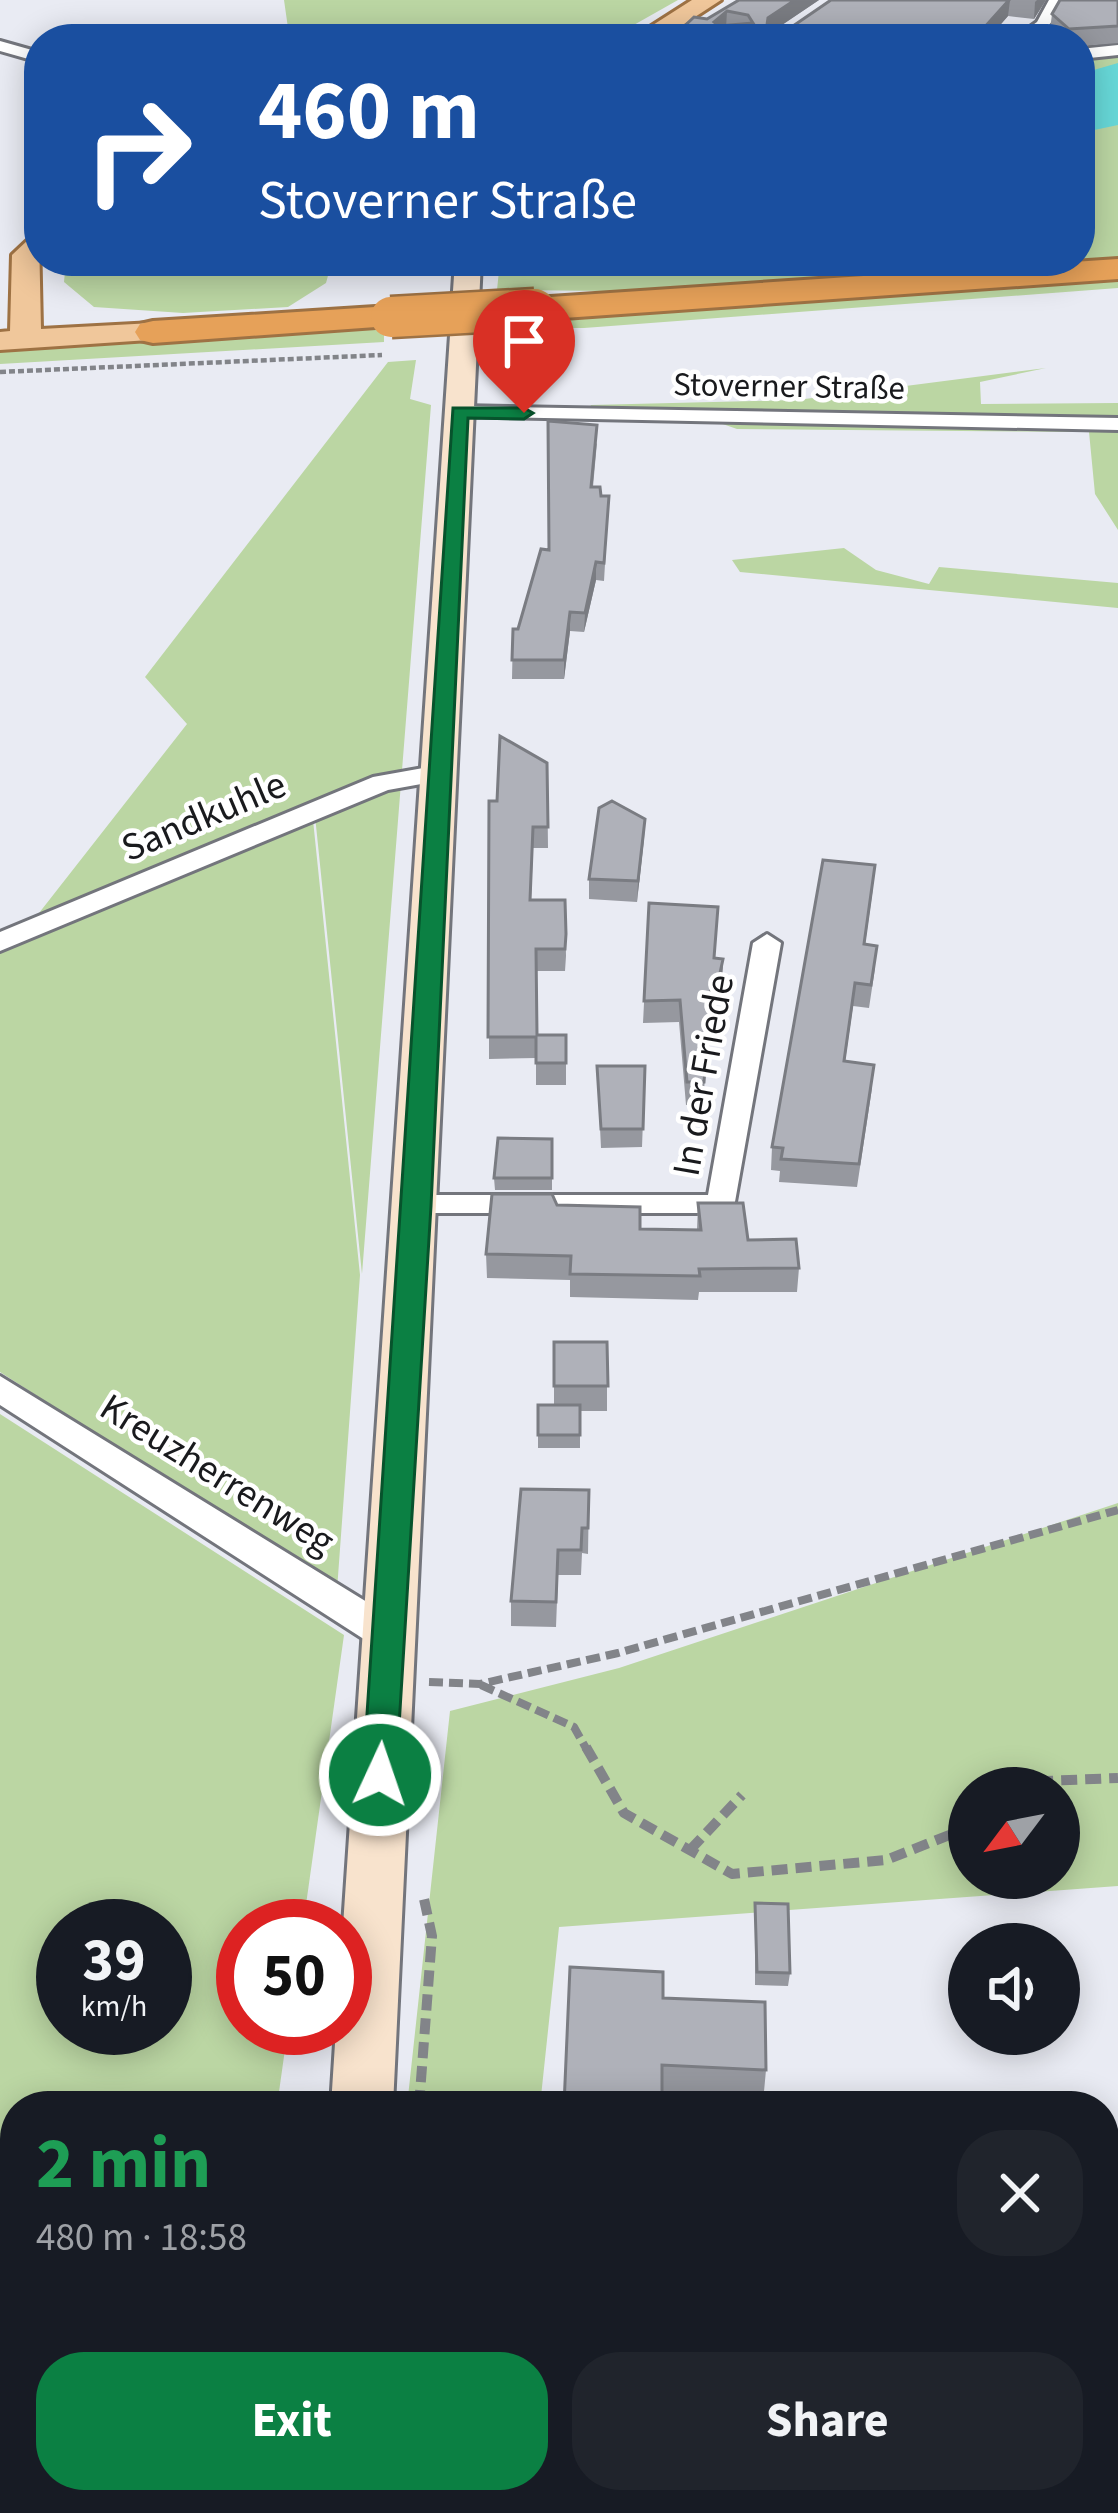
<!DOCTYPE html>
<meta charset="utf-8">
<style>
body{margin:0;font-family:"Source Sans 3",sans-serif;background:#20242c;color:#f1f3f6;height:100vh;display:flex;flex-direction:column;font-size:45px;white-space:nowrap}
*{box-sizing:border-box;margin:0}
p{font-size:39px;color:#9ea1a6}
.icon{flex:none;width:66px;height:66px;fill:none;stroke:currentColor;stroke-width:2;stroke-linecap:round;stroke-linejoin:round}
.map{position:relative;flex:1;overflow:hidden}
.details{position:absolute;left:0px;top:2091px;width:1119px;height:423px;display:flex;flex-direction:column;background:#171b24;border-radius:48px 48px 0 0;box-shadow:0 6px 30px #0003}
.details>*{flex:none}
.hud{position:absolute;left:24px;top:24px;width:1071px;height:252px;border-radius:48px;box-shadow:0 6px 30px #0003;background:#1a4fa0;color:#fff;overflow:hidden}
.needle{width:78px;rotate:238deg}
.tools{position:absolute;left:948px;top:1767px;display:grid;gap:24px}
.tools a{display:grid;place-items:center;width:132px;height:132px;border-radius:50%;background:#171b24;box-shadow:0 6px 30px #0003;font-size:60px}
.speed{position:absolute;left:36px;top:1899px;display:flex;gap:24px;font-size:60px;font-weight:700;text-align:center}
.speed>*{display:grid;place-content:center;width:156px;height:156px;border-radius:50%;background:#171b24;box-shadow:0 6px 30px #0003;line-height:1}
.speed small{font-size:30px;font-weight:400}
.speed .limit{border:18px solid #d22;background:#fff;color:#111}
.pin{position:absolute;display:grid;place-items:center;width:102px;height:102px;color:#fff;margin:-123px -51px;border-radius:50% 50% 50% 0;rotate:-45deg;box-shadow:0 0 12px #0007}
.pin .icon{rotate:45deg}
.me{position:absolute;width:132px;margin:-66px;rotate:3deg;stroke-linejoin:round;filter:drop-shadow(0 0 9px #0008)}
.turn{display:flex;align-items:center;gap:42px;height:252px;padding:0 36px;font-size:54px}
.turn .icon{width:156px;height:156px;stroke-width:2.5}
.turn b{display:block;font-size:84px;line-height:102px}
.round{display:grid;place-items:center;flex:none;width:126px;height:126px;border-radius:48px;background:#20242c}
.headline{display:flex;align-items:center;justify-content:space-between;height:204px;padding:0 36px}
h1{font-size:72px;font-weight:700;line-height:90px;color:#1e9e55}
.action{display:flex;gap:24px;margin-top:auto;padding:24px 36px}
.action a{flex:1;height:138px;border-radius:48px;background:#0b8043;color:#fff;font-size:48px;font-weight:700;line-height:138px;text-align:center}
.action a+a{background:#20242c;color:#f1f3f6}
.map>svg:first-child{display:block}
</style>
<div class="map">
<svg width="1118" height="2513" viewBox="0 0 1118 2513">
<rect width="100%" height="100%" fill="#e9ebf3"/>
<path fill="#bbd6a3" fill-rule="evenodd" d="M284,0H678L609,39H262L289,35Z
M1118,54V258L1080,261V59Z
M66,261H332L326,283L288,307L183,313L94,307L64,282Z
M500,261H1079L610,291L497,290Z
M1118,274V288L584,328H504L506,317Z
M384,326V342L0,364V348Z
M416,360L410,399L431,405L362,1274L314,806L32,922L187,724L145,677L388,362Z
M1046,368L980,382L981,404L1118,403V530L1095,494L1089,432L737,429L677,408L589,410L591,405L797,400Z
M844,548L876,570L929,584L939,567L1118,583V608L740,572L732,560Z
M313,820L360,1275L337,1590L0,1372V952Z
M0,1414L344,1635L303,1926H243V2028H288L277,2106H15V2435L0,2434ZM63,1926H165V2028H63Z
M1118,1503V1886L559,1927L540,2106H407L450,1711L619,1668ZM969,1788H1059V1878H969Z
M0,2441L15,2443V2499H219L217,2513H0Z"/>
<path fill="#67d8d8" d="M1118,63V125L1080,133V74Z"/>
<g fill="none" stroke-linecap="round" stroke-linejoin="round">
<defs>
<path id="street" d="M1049,0H1065C1051,25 1043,39 1013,39L1037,22Z
M0,41L39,52V62L0,51Z
M1118,45V55L1080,59V49Z
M459,406L1118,418V430L452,416V408Z
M440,765L449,767L453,773L449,779L388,790L0,951V932L373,777Z
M767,934L781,943L733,1213H406L401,1206L406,1199L417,1195H708L753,943Z
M0,1376L401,1623L406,1634L401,1645L387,1649L373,1645L0,1405Z"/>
<path id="secondary" d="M455,261H481L393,2106H331L336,2028H345L343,1926Z
M308,2499H376L375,2513H307Z"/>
<path id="primary" d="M692,0H721L661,39H631Z
M39,236L41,329L153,323L169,332L164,339L0,350V332L10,331L12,255L29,239Z"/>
<path id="highway" d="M1118,259V279L535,320L522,317L517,309L522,301L535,298Z
M391,306L404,309L409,317L404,325L153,343L140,340L135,332L140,324L153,321Z"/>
</defs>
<use href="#street" stroke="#73757c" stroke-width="6"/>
<use href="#secondary" stroke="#73757c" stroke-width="6"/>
<use href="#primary" stroke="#9e7244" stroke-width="6"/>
<use href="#highway" stroke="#9e7244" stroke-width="6"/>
<path stroke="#828489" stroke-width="4.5" stroke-dasharray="6 3" stroke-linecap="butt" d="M0,372L382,355"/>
<path stroke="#828489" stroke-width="8" stroke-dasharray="14 6" stroke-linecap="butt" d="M429,1682L480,1684L618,1653L1118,1510
M481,1685L574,1727L587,1750"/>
<path stroke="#828489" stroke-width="10" stroke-dasharray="16 8" stroke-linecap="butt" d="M586,1747L624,1813L732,1874L886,1860L957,1832L969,1822
M1014,1788L1045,1781L1118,1778
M690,1850L742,1795
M419,2106L432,1936L424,1899"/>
<use href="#street" fill="#fff" fill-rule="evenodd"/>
<use href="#secondary" fill="#f8e3cd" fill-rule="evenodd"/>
<use href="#primary" fill="#f0c79b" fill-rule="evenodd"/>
<use href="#highway" fill="#e6a159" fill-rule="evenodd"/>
<defs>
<path id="highway-bridge" d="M391,317L535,309"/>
</defs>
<use href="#highway-bridge" stroke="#9e7244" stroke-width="45" stroke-linecap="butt"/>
<use href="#highway-bridge" stroke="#e6a159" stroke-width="40"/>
</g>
<path fill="#96989f" d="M739,0H819L782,25L793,26L831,0H1046L1034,19L1008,16L988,39H671Z
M1118,0V43L1080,46V39H1059L1050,30L1052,14Z
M597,442L593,487L601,496H609L604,581L596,580L584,632L570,631L564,679H512L513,629H518Z
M547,763L548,848H533L531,900H565L566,956L565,971H536L537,1035H566V1085H536V1058L489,1059V801H497Z
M645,819L637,902L589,899V879Z
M873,888L865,944L875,968L869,1008L853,1006L845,1061L872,1088L857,1187L779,1182L780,1171L771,1170L772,1147Z
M649,903L715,958L723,959L722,981L715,1009L710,1008L703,1105H686L679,1022L643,1023Z
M597,1066H645L642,1147L601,1148Z
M552,1139V1190H495L494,1178Z
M698,1203L748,1240L799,1268L797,1292H699L698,1300L570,1297V1280L487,1278L486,1254L557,1205L640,1229L697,1230Z
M554,1342H607V1411H580V1448H538V1405H554Z
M589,1490L588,1554L582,1553L581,1575H558L556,1627L511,1626V1601Z
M755,1903L790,1973L788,1986L755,1985Z
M663,1998L766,2070L763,2102L662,2098Z"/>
<path fill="#7a7c82" d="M795,0H819L767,35L768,18Z
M1010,0L1008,16L988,39H982L983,29Z
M1037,0H1046L1034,19L1035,2Z
M727,11L726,28L713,39L714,22Z
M596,562V580L584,632L585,613Z
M570,612V631L564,679V660Z
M645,819L644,839L637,902L638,881Z
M723,959L722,981L715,1009L717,987Z"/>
<path fill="#afb1b9" stroke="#7a7c82" stroke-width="3" fill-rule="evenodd" d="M739,0H795L768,18L767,25L793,26L831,0H1009L983,29L973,28L963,39H671L694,17L707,19ZM727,11L748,15L753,23L719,26L714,22Z
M1060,0H1118V26L1069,29L1052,14Z
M548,421L597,425L591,487H600L601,496H609L604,563L596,562L585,613L570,612L564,660H512L513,629H518L541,549L549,550Z
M500,736L547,763L548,827H533L530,900H565L566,934L565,949H536L537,1035H566V1063H536V1037H488L489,801H497Z
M612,801L645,819L638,881L589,879L599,808Z
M823,860L875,865L864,944L877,946L871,985L855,983L844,1061L874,1065L859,1164L781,1159L783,1148L772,1147Z
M649,903L718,907L714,958L723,959L717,987H711L704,1082H687L680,1000L644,1001Z
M597,1066H645L643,1129H601Z
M498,1138L552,1139V1178H494Z
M492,1194H552L557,1205L640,1207V1229L701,1230L698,1203H743L748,1240L796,1239L799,1268L699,1269L700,1276L570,1274L571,1256L486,1254Z
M554,1342H607L608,1386H554Z
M538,1405H580V1435H538Z
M521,1489L589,1490L588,1528H582L581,1550H558L556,1602L511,1601Z
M755,1903L788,1904L790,1973L757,1972Z
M570,1967L663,1972V1998L765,2002L766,2070L662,2065V2106H564Z"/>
<path fill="#0b8043" stroke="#07532c" stroke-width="3" d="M453,408H524L533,413L524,419L468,418L431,1206L396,1775L392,1784L380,1788L368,1784L363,1775Z"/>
<g text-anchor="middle" stroke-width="9" stroke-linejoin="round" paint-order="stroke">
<g font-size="33" fill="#191a1d" stroke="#fff">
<text transform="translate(789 385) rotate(1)" y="12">Stoverner Straße</text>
</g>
<g font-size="39" fill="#191a1d" stroke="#fff">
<text transform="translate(203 815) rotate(-23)" y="14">Sandkuhle</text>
<text transform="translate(702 1075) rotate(-80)" y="14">In der Friede</text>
<text transform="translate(218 1473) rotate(32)" y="14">Kreuzherrenweg</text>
</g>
</g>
</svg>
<div class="tools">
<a><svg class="needle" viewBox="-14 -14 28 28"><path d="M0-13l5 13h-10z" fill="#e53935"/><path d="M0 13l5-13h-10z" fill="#9ea1a6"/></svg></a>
<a><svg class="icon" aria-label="sound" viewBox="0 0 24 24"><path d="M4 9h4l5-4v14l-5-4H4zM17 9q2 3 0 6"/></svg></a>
</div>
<div class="speed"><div>39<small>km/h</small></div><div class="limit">50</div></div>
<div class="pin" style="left:524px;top:413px;background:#d93025"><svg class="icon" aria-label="arrive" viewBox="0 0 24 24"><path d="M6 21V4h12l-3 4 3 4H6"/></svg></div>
<svg class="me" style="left:380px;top:1775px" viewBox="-20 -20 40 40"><circle r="17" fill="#0b8043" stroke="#fff" stroke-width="3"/><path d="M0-11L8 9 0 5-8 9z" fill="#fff"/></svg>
<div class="hud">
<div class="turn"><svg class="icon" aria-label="right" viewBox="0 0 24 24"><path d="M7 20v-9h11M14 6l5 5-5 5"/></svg><div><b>460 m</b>Stoverner Straße</div></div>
</div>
<section class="details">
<div class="headline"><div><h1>2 min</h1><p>480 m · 18:58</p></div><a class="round"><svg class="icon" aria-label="close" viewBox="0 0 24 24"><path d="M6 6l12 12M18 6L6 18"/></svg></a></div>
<div class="action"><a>Exit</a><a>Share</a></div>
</section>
</div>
